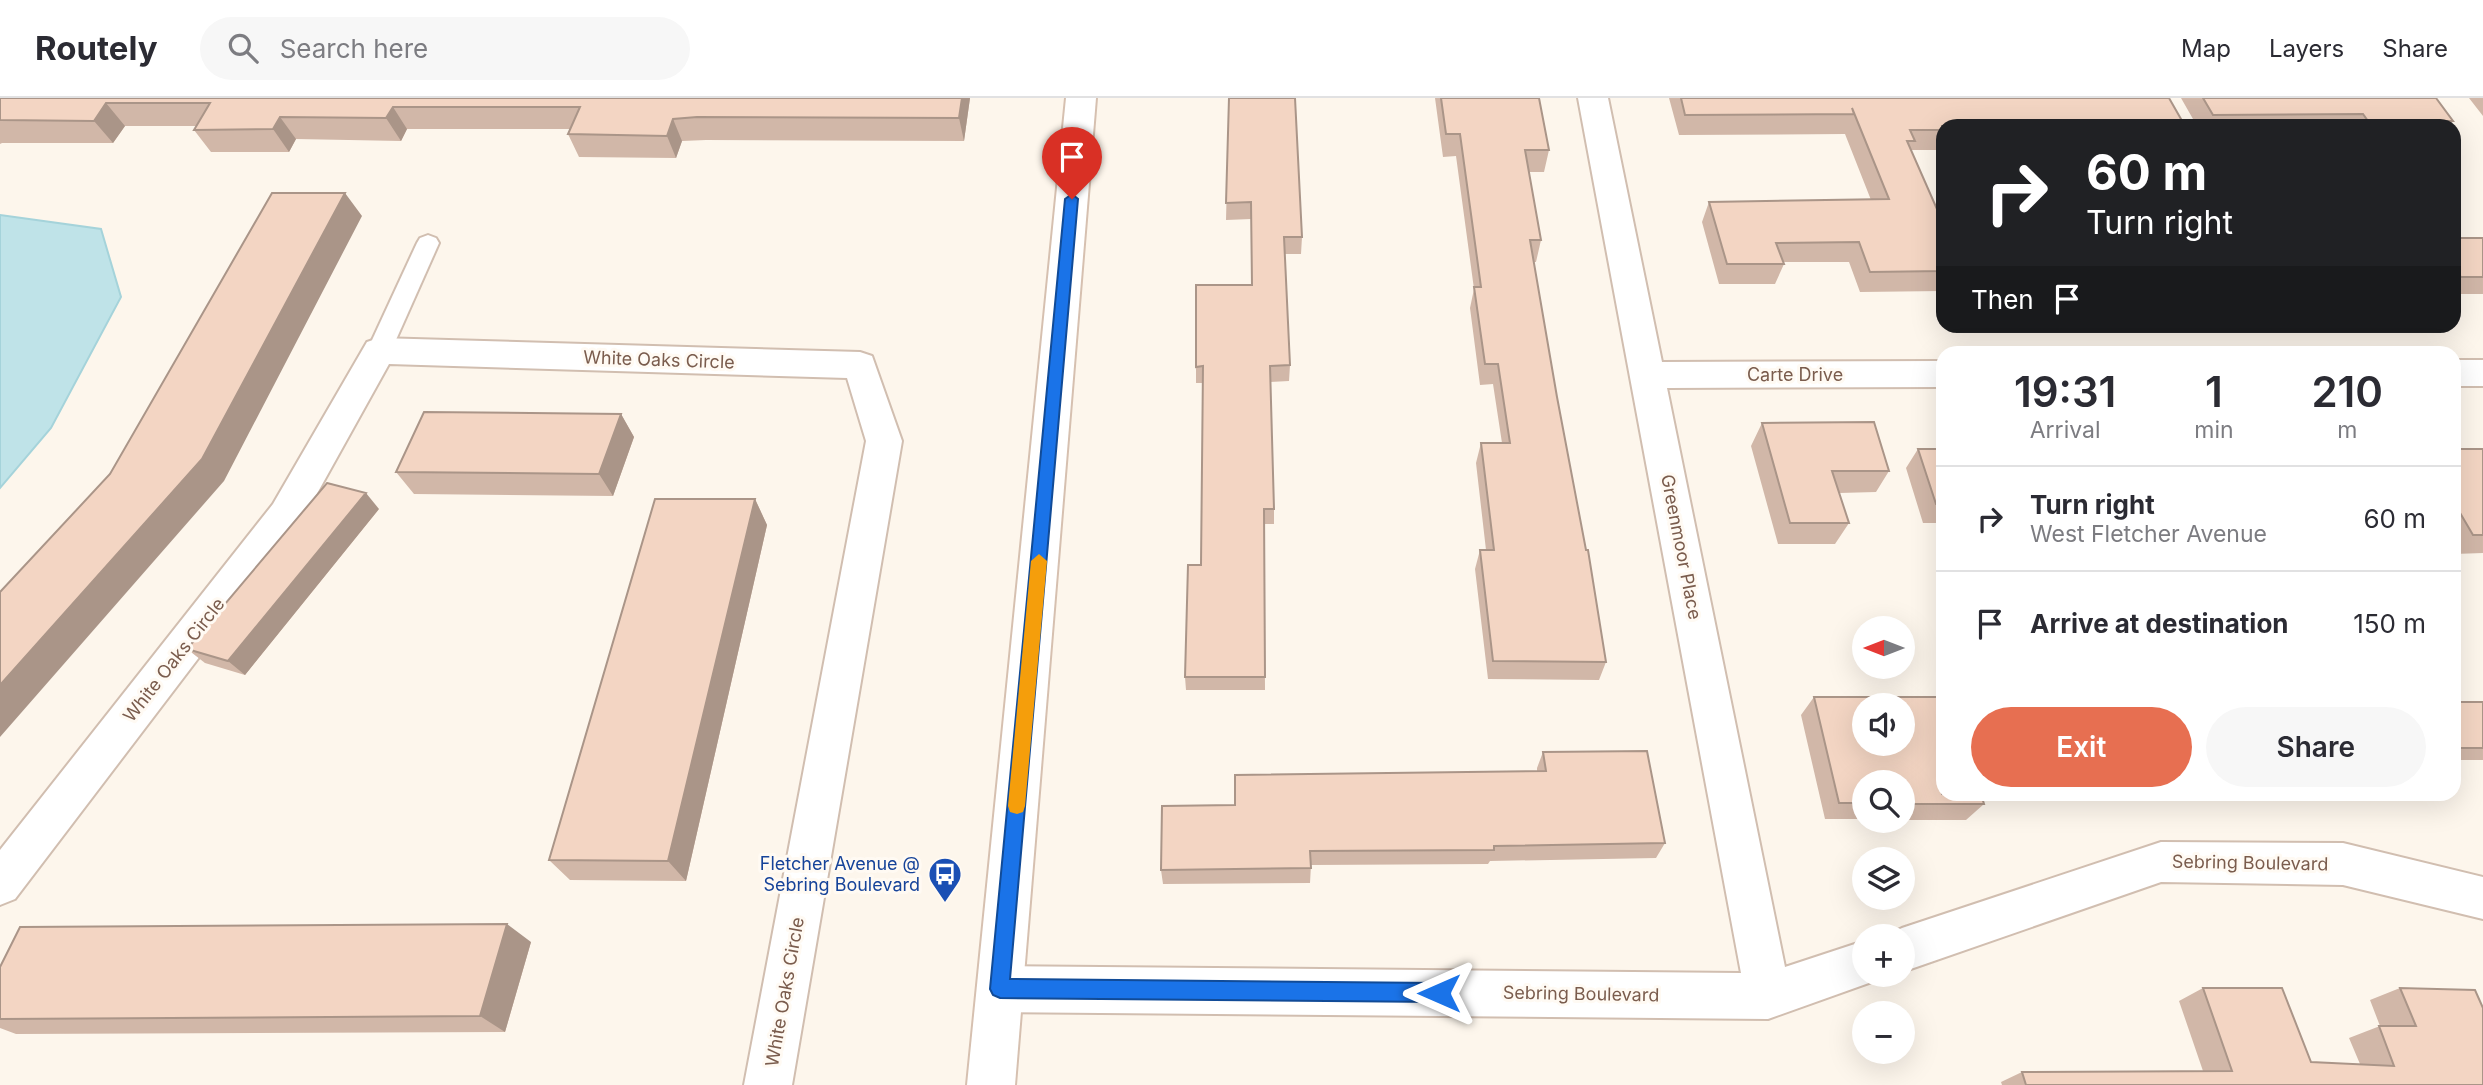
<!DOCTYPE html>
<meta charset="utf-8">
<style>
body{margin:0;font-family:Inter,sans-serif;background:#f7f7f7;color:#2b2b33;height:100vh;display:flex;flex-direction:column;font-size:26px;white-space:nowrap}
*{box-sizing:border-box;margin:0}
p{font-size:23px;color:#7c7c81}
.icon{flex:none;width:38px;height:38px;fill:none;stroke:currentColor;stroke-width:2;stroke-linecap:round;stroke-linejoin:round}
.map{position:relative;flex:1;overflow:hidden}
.sheet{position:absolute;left:1936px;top:248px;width:525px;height:455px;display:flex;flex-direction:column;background:#fff;border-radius:21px;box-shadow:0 7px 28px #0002}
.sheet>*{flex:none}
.guide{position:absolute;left:1936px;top:21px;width:525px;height:214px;border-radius:21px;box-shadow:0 7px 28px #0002;background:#202124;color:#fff;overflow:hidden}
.needle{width:46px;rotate:270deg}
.buttons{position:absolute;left:1852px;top:518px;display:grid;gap:14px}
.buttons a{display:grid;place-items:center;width:63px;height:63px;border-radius:50%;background:#fff;box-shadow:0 7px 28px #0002;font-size:35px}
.pin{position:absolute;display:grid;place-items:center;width:60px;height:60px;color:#fff;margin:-72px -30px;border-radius:50% 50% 50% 0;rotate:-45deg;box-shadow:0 0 7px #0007}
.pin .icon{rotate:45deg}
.me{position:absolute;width:77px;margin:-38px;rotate:270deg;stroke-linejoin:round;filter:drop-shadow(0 0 5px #0008)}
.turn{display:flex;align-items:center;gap:24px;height:147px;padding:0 35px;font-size:32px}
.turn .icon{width:91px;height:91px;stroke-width:2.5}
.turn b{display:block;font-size:49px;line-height:60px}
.then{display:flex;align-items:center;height:66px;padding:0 35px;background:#0003;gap:14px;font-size:26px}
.eta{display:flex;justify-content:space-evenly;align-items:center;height:119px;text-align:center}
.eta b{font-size:42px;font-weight:600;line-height:49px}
.action{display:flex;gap:14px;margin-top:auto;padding:14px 35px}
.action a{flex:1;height:80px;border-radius:42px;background:#e76f51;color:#fff;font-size:28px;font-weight:600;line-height:80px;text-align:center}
.action a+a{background:#f7f7f7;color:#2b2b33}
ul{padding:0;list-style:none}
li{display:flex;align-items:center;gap:21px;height:105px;padding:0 35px;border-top:2px solid #e1e1e2}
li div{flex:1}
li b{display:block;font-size:26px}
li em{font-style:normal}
header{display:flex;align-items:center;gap:42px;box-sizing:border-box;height:98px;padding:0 35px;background:#fff;border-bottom:2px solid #e1e1e2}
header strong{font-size:33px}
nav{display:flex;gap:38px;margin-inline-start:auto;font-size:24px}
.search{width:490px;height:63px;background:#f7f7f7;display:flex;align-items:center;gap:18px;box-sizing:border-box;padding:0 24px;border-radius:38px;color:#7c7c81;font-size:26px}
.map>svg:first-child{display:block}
</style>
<header>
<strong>Routely</strong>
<div class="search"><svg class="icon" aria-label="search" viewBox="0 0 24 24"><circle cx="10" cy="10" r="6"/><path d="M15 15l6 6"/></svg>Search here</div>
<nav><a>Map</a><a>Layers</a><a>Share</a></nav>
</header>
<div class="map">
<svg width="2483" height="987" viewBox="0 0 2483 987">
<rect width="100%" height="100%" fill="#fdf6ec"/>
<path fill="#bfe3e8" stroke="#a5d3da" stroke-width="2" d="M0,117L101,131L121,199L51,330L0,390Z"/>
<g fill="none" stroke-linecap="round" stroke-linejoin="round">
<defs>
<path id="lane" d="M428,137L436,140L439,145L391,253L387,259L379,262L371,259L367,253L417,145L420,140Z"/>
<path id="street" d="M1578,0H1608L1662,264L1942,263V289L1667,290L1785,869L1864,843V877H1882L1880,881L1768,921L1000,914L984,907L977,891L984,875L1000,868L1741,875Z
M379,240L860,254L872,258L902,343L792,987H744L866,343L847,280L389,266L299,428L15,801L0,807V752L273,406L367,244Z
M2454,262H2483V288H2454Z
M2161,744L2343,745L2483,779V821L2343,787L2161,784L1902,874V838H1885L1902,830Z"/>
<path id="secondary" d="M1066,0H1096L1015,987H967Z"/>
</defs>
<use href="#lane" stroke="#d1beb0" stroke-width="4"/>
<use href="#street" stroke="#d1beb0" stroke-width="4"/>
<use href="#secondary" stroke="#d6c0b0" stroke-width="4"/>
<use href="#lane" fill="#fff" fill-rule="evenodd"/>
<use href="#street" fill="#fff" fill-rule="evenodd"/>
<use href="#secondary" fill="#fff" fill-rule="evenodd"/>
</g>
<path fill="#d1b7a8" d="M0,0H970L964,43L706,42L682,43L676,60L579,59L568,36L570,31H407L401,43L296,41L289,54H211L194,32L196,28H125L113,45H2L0,46Z
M1229,0L1302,139L1301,156H1285L1290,267L1289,283L1270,284L1274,411V426H1264L1265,592H1186L1185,579L1201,467L1203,285H1196V269L1252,187L1251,121L1226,122Z
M1435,0H1539L1549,52L1544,74H1529L1541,142L1536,164H1534L1557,299L1606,564L1599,582L1488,581L1475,471L1480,452H1486L1476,365L1481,345H1502L1493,286L1480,287L1470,210L1474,191L1456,58L1443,59Z
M1669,0H2169L1942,28V52H1911L1940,118H1942V193L1860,194L1849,164H1783L1784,166L1775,186H1719L1702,124L1709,104L1871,102L1845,36L1679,37Z
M2181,0H2436L2453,23L2449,28H2197Z
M2469,0H2483V18Z
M2454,140H2483V196H2454Z
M621,316L634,339L613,398L414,396L396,374Z
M1762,325L1889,373L1876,394L1839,395L1849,425L1835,446H1778L1751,348Z
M1918,351H1942V425H1923L1906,370Z
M2454,351H2483V455L2454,456Z
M755,401L767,427L686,783L570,782L549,762Z
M379,411L245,577L205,565L187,551Z
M1814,599L1984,706L1966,722H1902V684H1864V721H1825L1801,617Z
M2454,604H2483V662H2454Z
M1543,654L1665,745L1656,760L1490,763L1488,766L1311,767L1310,785L1163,786L1161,772L1537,673V670Z
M531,844L505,934L16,936L0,930V869Z
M2203,890L2311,964L2360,966L2349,940L2380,928L2370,902L2400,890L2483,987H2002L2001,984L2022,974L2203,973L2179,903Z"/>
<path fill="#aa9588" d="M962,0H970L964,43L959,20Z
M106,5L125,28L113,45L94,23Z
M393,9L407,31L401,43L386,20Z
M280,19L296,41L289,54L273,31Z
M673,21L682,43L676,60L667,38Z
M345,95L362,118L224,383L0,639V587Z
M621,316L634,339L613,398L599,376Z
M366,395L379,411L245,577L228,563Z
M755,401L767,427L686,783L668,763Z
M507,826L531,844L505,934L480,918Z"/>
<path fill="#f3d5c3" stroke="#aa9588" stroke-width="2" fill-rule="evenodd" d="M0,0H962L959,20L697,19L673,21L667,38L568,36L580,9H393L386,20L280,19L273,31L194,32L210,5H106L94,23L0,22Z
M1229,0H1295L1302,139H1284L1290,267L1270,268L1274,411H1264L1265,579H1185L1188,467H1201L1203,268L1196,269V187H1252L1251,104L1226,105Z
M1441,0H1539L1549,52H1525L1541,142H1530L1557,299L1586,452H1588L1606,564L1493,563L1480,452H1494L1481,345H1510L1498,266H1485L1474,189H1481L1460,36H1446Z
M1681,0H2169L2185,28H1942V32H1910L1915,43H1907L1940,118H1942V173L1870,174L1859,144L1776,145L1784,166H1727L1709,104L1889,101L1852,10L1854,16L1685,17Z
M2203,0H2436L2453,23H2368L2363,16L2213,17Z
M272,95H345L202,361L0,587V494L110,376Z
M2454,140H2483V179H2461L2454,169Z
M424,314L621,316L599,376L396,374Z
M1874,324L1889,373H1832L1849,425H1790L1762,325Z
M1918,351H1942V406H1936Z
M2454,351H2483V437H2473L2456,408H2454Z
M327,385L366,395L228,563L187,551Z
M655,401H755L668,763L549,762Z
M1814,599H1942V696H1981L1984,706H1902V684H1864V705H1839ZM1864,607H1902V646H1864Z
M2454,604H2483V650H2454Z
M1647,653L1665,745L1494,748V752L1310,753L1311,770L1161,772L1162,708L1235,707V677L1546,673L1543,654Z
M507,826L480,918L0,921V869L20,829Z
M2203,890H2282L2311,964L2394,968L2379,928H2416L2400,890L2475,892L2483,910V987H2026L2022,974L2232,973Z"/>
<path fill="#1a73e8" stroke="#114b97" stroke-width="2" d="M1072,96L1078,101L1010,881L1439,885L1445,888L1448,895L1445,901L1439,904L1000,900L993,897L990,891L1065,101Z"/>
<path fill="#f59e0b" d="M1039,456L1047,463L1025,708L1023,714L1017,716L1010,714L1008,708L1031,463Z"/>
<defs>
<symbol id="bus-pin" viewBox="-11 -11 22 30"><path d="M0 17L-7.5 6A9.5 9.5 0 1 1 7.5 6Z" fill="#1a4fb4" stroke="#fffaf3"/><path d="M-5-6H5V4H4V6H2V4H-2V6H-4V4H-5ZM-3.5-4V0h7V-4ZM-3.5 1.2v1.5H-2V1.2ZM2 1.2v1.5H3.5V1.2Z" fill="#fff"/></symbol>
</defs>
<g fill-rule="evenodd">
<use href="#bus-pin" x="926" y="757" width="38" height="52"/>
</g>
<g text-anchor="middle" stroke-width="6" stroke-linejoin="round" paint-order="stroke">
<g font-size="18" fill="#7a5c4d" stroke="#fffaf3">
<text transform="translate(659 262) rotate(2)" y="6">White Oaks Circle</text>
<text x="1795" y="283">Carte Drive</text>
<text transform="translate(1681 449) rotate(79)" y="6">Greenmoor Place</text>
<text transform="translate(174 562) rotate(-52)" y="6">White Oaks Circle</text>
<text transform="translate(2250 765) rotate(1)" y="6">Sebring Boulevard</text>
<text transform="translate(785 894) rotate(-80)" y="6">White Oaks Circle</text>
<text transform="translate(1581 896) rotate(1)" y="6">Sebring Boulevard</text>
</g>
<g font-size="18" fill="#164399" stroke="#fffaf3" text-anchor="end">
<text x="920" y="772">Fletcher Avenue @<tspan x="920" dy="21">Sebring Boulevard</tspan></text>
</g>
</g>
</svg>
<div class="buttons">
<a><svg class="needle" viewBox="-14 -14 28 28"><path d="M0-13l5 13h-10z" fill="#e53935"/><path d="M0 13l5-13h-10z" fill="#7c7c81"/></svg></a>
<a><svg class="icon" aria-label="sound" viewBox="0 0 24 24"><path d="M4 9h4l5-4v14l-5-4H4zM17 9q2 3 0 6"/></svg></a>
<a><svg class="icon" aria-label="search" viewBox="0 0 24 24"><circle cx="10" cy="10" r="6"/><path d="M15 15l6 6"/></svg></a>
<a><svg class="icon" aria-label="layers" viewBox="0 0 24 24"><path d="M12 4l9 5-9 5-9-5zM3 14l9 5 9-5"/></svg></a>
<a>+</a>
<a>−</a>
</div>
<div class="pin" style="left:1072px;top:101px;background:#d93025"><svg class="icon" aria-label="arrive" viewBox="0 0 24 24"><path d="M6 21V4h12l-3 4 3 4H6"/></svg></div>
<svg class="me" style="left:1439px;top:895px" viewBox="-20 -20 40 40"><path d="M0-17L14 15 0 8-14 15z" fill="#1a73e8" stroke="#fff" stroke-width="4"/></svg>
<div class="guide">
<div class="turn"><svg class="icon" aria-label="right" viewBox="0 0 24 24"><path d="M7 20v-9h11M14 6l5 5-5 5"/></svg><div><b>60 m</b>Turn right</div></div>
<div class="then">Then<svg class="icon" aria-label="arrive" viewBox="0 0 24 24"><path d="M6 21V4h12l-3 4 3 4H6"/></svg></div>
</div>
<section class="sheet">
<div class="eta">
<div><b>19:31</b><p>Arrival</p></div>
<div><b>1</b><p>min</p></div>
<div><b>210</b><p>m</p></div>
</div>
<ul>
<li><svg class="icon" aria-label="right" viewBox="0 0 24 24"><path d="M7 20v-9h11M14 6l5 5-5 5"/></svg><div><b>Turn right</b><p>West Fletcher Avenue</p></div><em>60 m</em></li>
<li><svg class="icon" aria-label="arrive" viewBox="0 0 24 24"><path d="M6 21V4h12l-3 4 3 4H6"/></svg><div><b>Arrive at destination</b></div><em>150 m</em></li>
</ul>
<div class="action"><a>Exit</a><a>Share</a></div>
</section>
</div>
